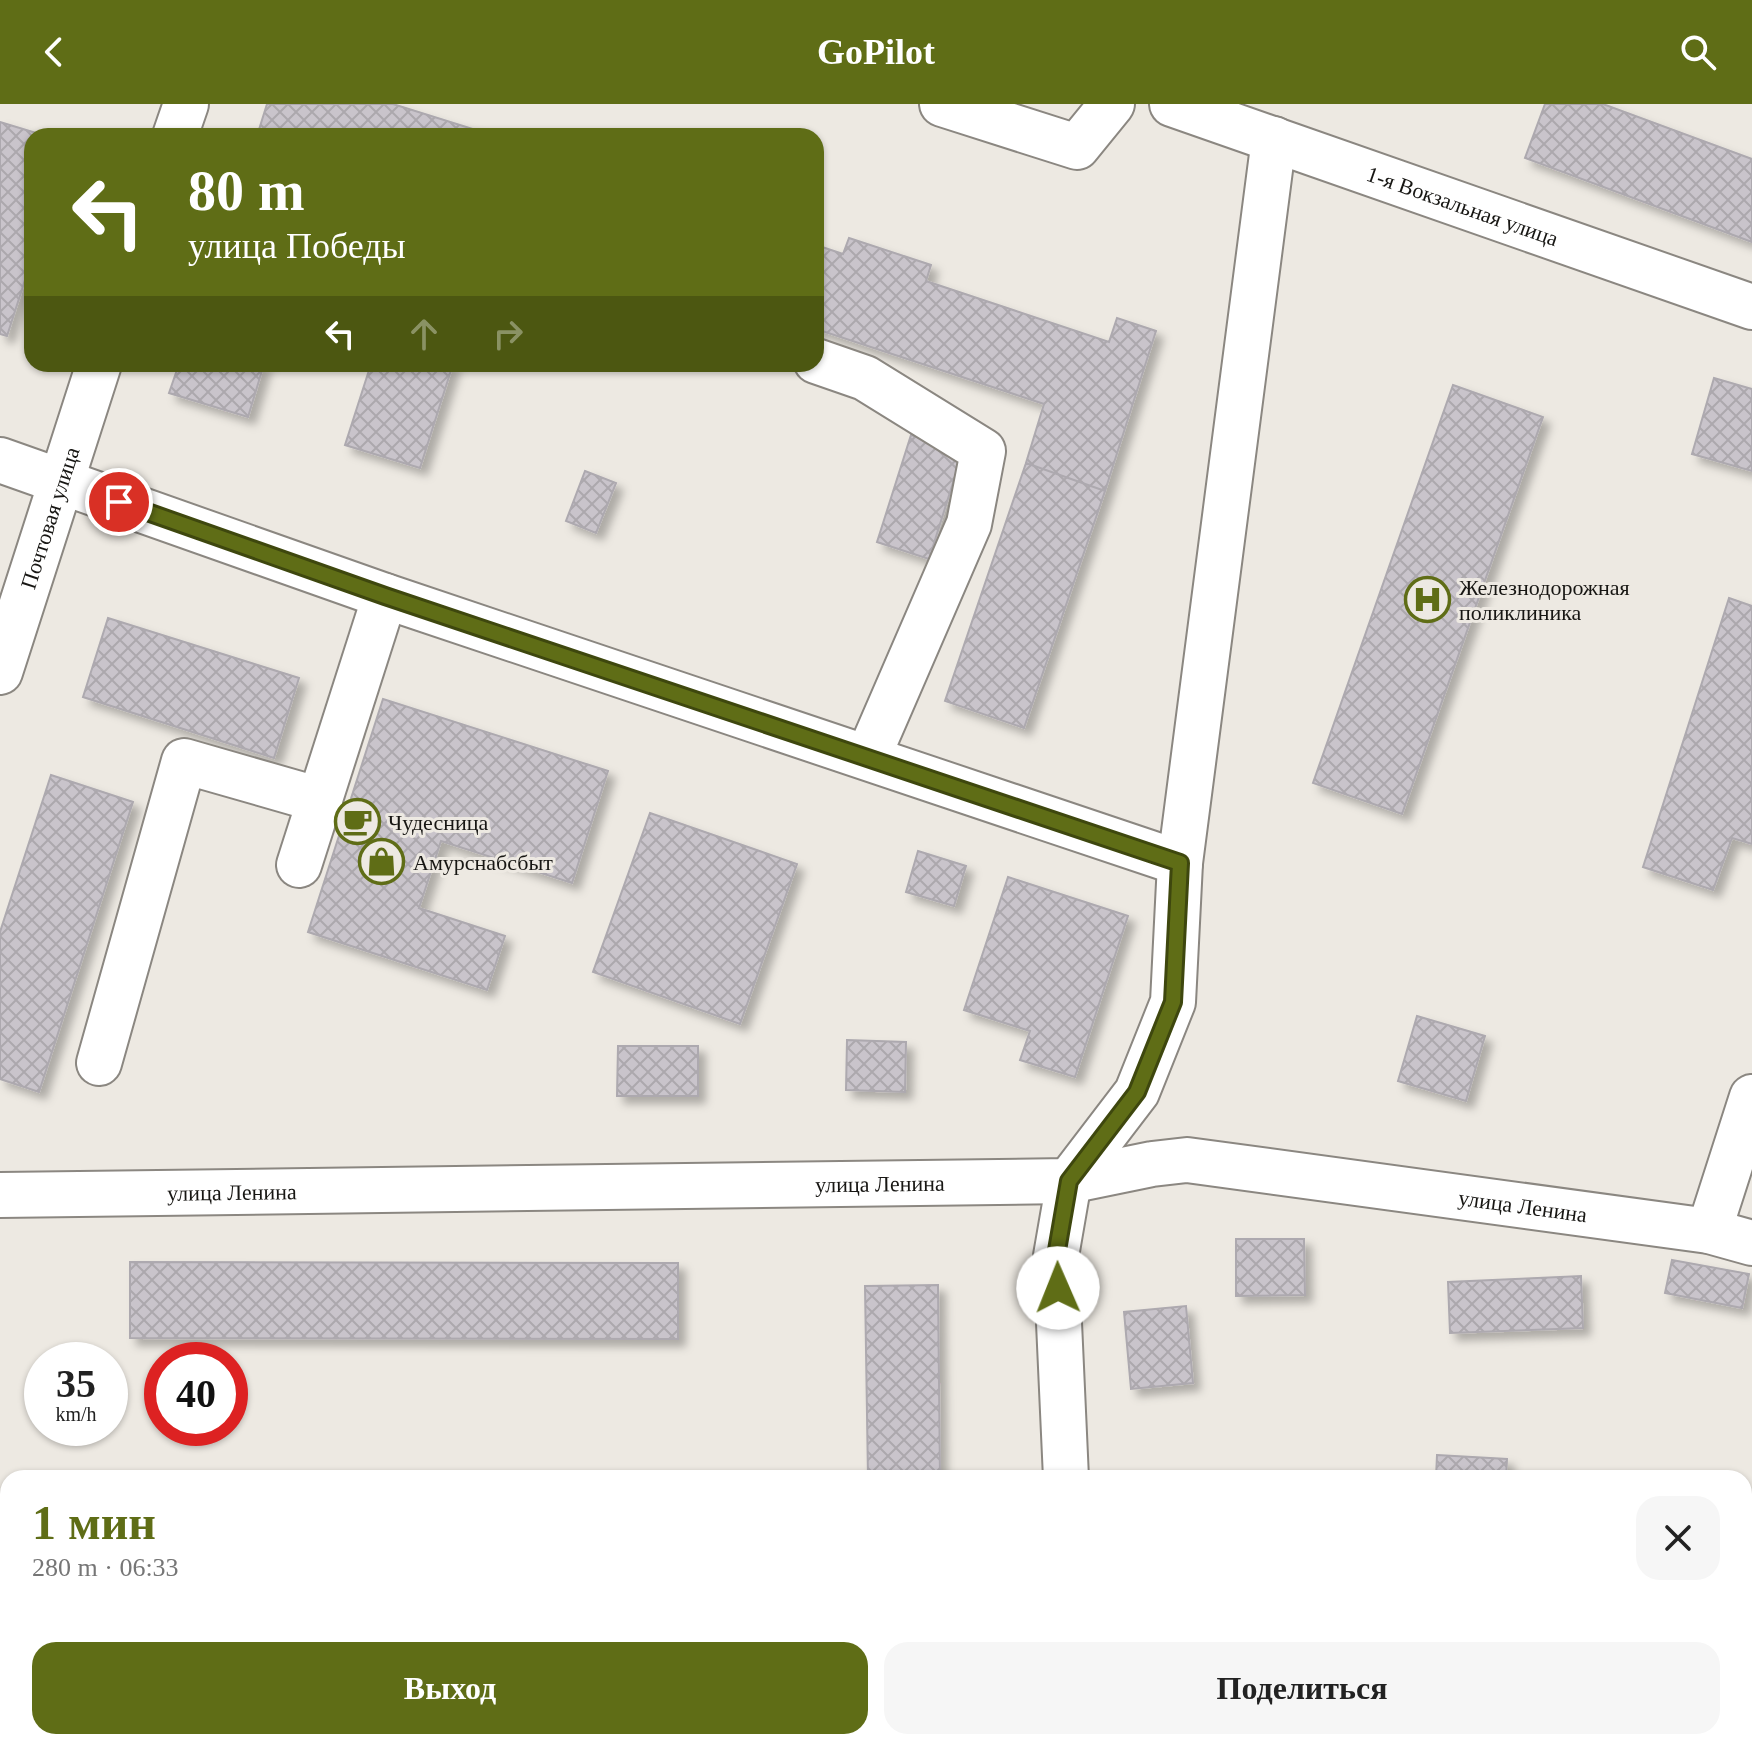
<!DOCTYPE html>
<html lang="ru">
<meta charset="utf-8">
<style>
body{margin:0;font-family:"Times New Roman",serif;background:#f6f6f6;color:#222;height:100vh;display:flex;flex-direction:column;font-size:30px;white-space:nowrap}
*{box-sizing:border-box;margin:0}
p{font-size:26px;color:#767676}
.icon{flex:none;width:44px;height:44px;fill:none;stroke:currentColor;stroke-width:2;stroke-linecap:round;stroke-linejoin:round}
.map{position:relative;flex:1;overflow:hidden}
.sheet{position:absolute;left:0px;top:1366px;width:1752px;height:280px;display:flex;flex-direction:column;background:#fff;border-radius:24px 24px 0 0;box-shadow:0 2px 6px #0004}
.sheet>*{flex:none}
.hud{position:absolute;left:24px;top:24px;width:800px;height:244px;border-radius:24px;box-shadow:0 2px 6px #0004;background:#5f6d16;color:#fff;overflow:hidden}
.speed{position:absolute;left:24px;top:1238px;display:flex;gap:16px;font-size:40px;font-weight:700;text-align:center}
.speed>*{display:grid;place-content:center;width:104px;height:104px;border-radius:50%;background:#fff;box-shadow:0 2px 6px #0004;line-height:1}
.speed small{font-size:20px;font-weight:400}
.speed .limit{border:12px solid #d22;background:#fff;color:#111}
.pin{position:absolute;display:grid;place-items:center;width:68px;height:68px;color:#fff;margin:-34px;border:4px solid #fff;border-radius:50%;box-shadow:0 2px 8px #0007}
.me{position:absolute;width:88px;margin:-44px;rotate:359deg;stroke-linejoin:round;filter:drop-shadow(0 0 6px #0008)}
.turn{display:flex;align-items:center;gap:28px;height:168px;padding:0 32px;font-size:36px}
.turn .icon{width:104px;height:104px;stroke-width:2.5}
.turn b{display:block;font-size:56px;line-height:68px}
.lanes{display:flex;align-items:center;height:76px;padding:0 32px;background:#0003;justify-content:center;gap:40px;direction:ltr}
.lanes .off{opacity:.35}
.round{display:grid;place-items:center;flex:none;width:84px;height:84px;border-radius:24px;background:#f6f6f6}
.summary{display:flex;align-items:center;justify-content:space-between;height:136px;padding:0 32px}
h1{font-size:48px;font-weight:700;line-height:60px;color:#5f6d16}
.button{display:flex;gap:16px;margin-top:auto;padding:16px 32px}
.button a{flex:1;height:92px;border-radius:24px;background:#5f6d16;color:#fff;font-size:32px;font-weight:700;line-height:92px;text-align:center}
.button a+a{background:#f6f6f6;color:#222}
header{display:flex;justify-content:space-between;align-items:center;height:104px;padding:0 32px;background:#5f6d16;color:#fff;font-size:36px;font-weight:700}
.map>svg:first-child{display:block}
</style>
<header><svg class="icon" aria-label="back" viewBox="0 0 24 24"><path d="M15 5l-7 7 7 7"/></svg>GoPilot<svg class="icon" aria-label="search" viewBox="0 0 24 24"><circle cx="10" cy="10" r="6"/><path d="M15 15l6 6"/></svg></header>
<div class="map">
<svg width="1752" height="1646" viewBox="0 0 1752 1646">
<defs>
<pattern id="building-cross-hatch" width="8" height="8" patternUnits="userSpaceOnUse" patternTransform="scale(2)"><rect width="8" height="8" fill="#c9c4cb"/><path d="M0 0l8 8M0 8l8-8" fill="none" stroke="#aca8ad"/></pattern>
<filter id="shadow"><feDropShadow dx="7" dy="7" stdDeviation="4" flood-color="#0004"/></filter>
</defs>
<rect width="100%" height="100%" fill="#ede9e2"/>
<path fill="url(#building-cross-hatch)" stroke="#ada9af" stroke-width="2" filter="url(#shadow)" d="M267,0H393L495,32H257Z
M1545,0H1603L1752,55V138L1525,54Z
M0,18L46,32H32V154L7,232L0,230Z
M849,134L931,161L926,177L1109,238L1117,214L1156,227L1105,387L1026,359L1044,300L816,225V141L843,150Z
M179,260H264L248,313L169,289Z
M371,260H453L420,364L345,341Z
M1714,274L1752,285V367L1692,350Z
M1453,281L1543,313L1402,710L1313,679Z
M911,331L963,347L929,455L877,438Z
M1026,359L1105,387L1024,624L945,597Z
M585,367L616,379L596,429L566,417Z
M1729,494L1752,502V740L1732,734L1713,786L1643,763Z
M108,514L299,574L274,654L83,593Z
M383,595L608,667L572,779L441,737L419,804L505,832L487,886L308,828Z
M51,671L133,698L39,988L0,975V828Z
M650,709L797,760L740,920L593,868Z
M918,747L966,762L954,802L906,788Z
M1008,773L1128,812L1075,973L1020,956L1030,927L964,906Z
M1417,912L1485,932L1466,997L1398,977Z
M847,936L906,938L905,988L846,986Z
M618,942H698V992H617Z
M1236,1135H1304L1305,1191L1236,1192Z
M1672,1156L1749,1170L1742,1204L1665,1189Z
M130,1158L678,1159V1235L130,1234Z
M1581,1172L1583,1224L1450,1229L1448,1178Z
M938,1181L940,1374H868L865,1182Z
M1186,1202L1193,1279L1131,1285L1124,1208Z
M1437,1351L1507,1355L1506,1374H1436Z
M1744,1615H1752V1646H1467L1466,1638H1744Z"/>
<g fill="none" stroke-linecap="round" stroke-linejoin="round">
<defs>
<g id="minor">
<path d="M942,0L1077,43L1112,0"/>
<path id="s1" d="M1172,0L1752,203"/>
<path d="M175,32L186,0"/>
<path d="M816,257L865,274L983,347L969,420L868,653"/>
<path d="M0,356L385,492L1180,759"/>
<path id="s2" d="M0,568L99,260"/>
<path d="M299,761L385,492"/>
<path d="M99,959L184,657L320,696"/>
<path id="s3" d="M0,1091L1069,1077L1152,1060L1187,1056L1709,1127L1752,1139"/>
<path d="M1709,1127L1752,993"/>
<path d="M1066,1374L1056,1152L1069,1077L1137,988L1173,898L1180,759L1274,35"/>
<path d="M1078,1638V1646"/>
</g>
</defs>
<use href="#minor" stroke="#8b8781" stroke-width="48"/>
<use href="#minor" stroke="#fff" stroke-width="44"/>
</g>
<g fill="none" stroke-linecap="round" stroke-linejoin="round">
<defs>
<path id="route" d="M119,398L385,492L1180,759L1173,898L1137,988L1069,1077L1056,1152L1058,1184"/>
</defs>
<use href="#route" stroke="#3e470e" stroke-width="20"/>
<use href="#route" stroke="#5f6d16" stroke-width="14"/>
</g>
<defs>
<symbol id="hospital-ring" viewBox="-11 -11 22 22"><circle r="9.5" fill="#ede9e2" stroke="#5f6d16" stroke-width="1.5"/><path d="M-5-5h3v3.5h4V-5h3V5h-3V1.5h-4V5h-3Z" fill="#5f6d16"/></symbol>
<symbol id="cafe-ring" viewBox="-11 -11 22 22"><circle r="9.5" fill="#ede9e2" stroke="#5f6d16" stroke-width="1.5"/><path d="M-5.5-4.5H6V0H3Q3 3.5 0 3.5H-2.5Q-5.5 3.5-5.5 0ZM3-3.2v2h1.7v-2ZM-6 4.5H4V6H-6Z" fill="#5f6d16"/></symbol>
<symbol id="shop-ring" viewBox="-11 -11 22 22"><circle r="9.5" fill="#ede9e2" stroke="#5f6d16" stroke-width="1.5"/><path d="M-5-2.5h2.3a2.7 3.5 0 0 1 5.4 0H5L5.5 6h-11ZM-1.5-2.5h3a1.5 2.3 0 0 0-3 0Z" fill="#5f6d16"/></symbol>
</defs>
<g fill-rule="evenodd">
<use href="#hospital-ring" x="1402" y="470" width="51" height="51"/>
<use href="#cafe-ring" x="332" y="692" width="51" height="51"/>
<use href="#shop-ring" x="356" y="732" width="51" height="51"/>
</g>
<g text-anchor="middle" stroke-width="6" stroke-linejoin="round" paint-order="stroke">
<g font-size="22" fill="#171613" stroke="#ede9e2">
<text dy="8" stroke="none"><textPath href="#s1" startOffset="308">1-я Вокзальная улица</textPath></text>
<text dy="8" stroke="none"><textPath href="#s2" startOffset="162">Почтовая улица</textPath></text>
<text dy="8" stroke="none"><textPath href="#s3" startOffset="880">улица Ленина</textPath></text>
<text dy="8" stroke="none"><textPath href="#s3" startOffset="232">улица Ленина</textPath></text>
<text dy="8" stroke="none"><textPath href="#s3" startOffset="1528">улица Ленина</textPath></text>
</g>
<g font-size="22" fill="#171613" stroke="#ede9e2" text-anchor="start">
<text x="1459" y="491">Железнодорожная<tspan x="1459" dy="25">поликлиника</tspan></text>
<text x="388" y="726">Чудесница</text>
<text x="413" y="766">Амурснабсбыт</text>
</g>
</g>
</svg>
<div class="speed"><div>35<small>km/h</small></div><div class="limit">40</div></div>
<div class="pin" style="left:119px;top:398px;background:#d93025"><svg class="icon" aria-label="arrive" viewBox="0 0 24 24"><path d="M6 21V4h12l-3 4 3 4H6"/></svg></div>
<svg class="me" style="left:1058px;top:1184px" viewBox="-20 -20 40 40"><circle r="19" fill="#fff"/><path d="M0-13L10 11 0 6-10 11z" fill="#5f6d16"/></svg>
<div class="hud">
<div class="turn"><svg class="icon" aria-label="left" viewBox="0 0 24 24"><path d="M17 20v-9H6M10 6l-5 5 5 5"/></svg><div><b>80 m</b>улица Победы</div></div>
<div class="lanes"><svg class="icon" aria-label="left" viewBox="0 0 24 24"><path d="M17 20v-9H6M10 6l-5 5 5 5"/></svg><svg class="icon off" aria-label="ahead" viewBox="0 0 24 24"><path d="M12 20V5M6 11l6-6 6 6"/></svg><svg class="icon off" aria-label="right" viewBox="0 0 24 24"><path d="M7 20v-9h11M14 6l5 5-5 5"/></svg></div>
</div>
<section class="sheet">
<div class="summary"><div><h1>1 мин</h1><p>280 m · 06:33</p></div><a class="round"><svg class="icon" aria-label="close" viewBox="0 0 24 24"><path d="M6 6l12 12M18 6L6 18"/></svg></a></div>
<div class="button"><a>Выход</a><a>Поделиться</a></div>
</section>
</div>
